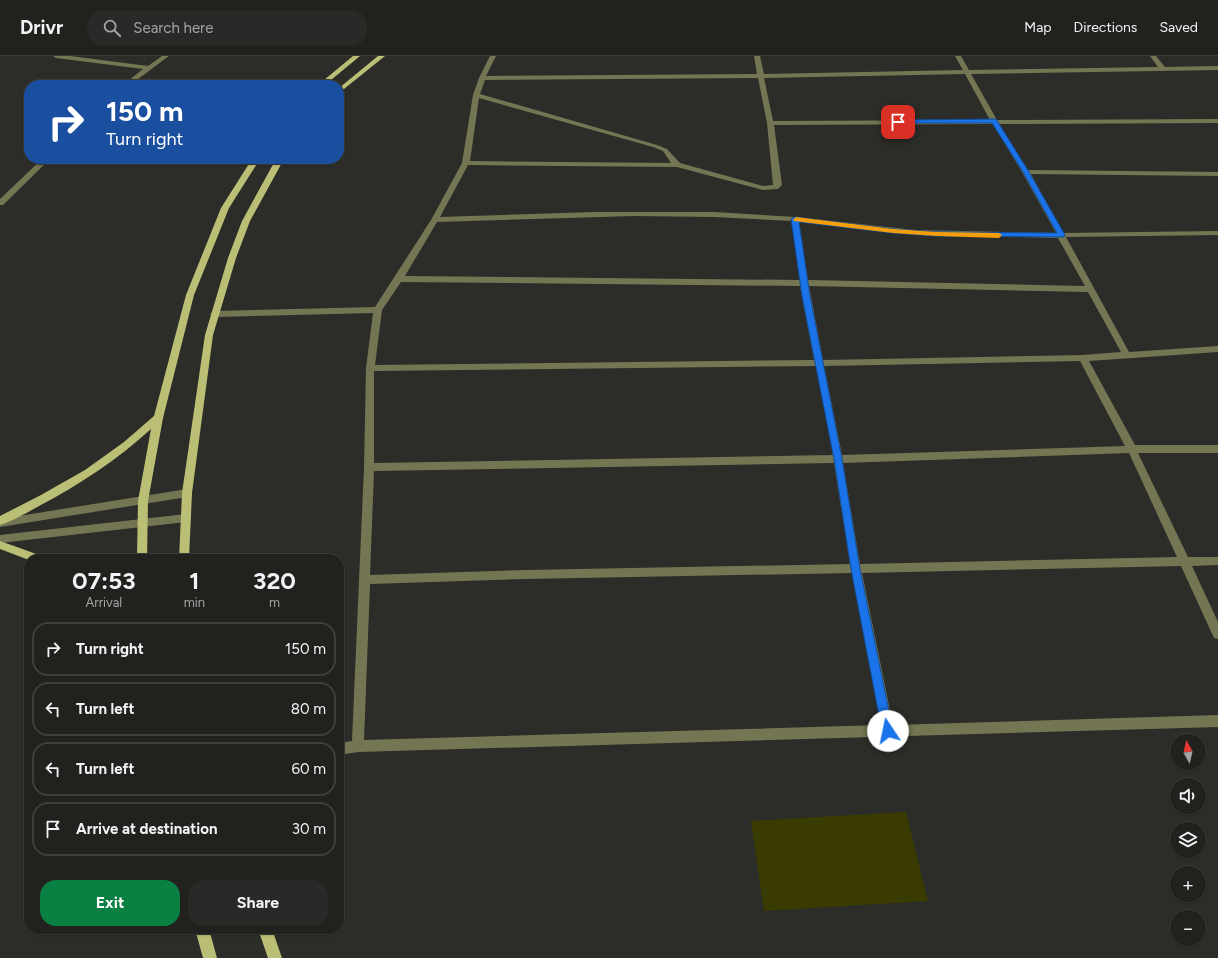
<!DOCTYPE html>
<meta charset="utf-8">
<style>
body{margin:0;font-family:Figtree,sans-serif;background:#292a27;color:#f1f3f6;height:100vh;display:flex;flex-direction:column;font-size:15px;white-space:nowrap}
*{box-sizing:border-box;margin:0}
p{font-size:13px;color:#a2a4a4}
.icon{flex:none;width:22px;height:22px;fill:none;stroke:currentColor;stroke-width:2;stroke-linecap:round;stroke-linejoin:round}
.map{position:relative;flex:1;overflow:hidden}
.drawer{position:absolute;left:24px;top:498px;width:320px;height:380px;display:flex;flex-direction:column;background:#21221e;border-radius:16px;box-shadow:0 1px 3px #0004,0 0 0 1px #3e3f3c}
.drawer>*{flex:none}
.guide{position:absolute;left:24px;top:24px;width:320px;height:84px;border-radius:16px;box-shadow:0 1px 3px #0004,0 0 0 1px #3e3f3c;background:#1a4fa0;color:#fff;overflow:hidden}
.needle{width:26px;rotate:352deg}
.buttons{position:absolute;left:1170px;top:678px;display:grid;gap:8px}
.buttons a{display:grid;place-items:center;width:36px;height:36px;border-radius:50%;background:#21221e;box-shadow:0 1px 3px #0004,0 0 0 1px #3e3f3c;font-size:20px}
.pin{position:absolute;display:grid;place-items:center;width:34px;height:34px;color:#fff;margin:-17px;border-radius:8px;box-shadow:0 2px 6px #0006}
.me{position:absolute;width:44px;margin:-22px;rotate:349deg;stroke-linejoin:round;filter:drop-shadow(0 0 3px #0008)}
.turn{display:flex;align-items:center;gap:14px;height:84px;padding:0 16px;font-size:18px}
.turn .icon{width:52px;height:52px;stroke-width:2.5}
.turn b{display:block;font-size:28px;line-height:34px}
.eta{display:flex;justify-content:space-evenly;align-items:center;height:68px;text-align:center}
.eta b{font-size:24px;font-weight:700;line-height:28px}
.button{display:flex;gap:8px;margin-top:auto;padding:8px 16px}
.button a{flex:1;height:46px;border-radius:16px;background:#0b8043;color:#fff;font-size:16px;font-weight:700;line-height:46px;text-align:center}
.button a+a{background:#292a27;color:#f1f3f6}
ul{padding:0;list-style:none}
li{display:flex;align-items:center;gap:12px;height:54px;margin:0 8px 6px;padding:0 8px;border:2px solid #3e3f3c;border-radius:16px}
li div{flex:1}
li b{display:block;font-size:15px}
li em{font-style:normal}
header{display:flex;align-items:center;gap:24px;box-sizing:border-box;height:56px;padding:0 20px;background:#21221e;border-bottom:1px solid #3e3f3c}
header strong{font-size:19px}
nav{display:flex;gap:22px;margin-inline-start:auto;font-size:14px}
.search{width:280px;height:36px;background:#292a27;display:flex;align-items:center;gap:10px;box-sizing:border-box;padding:0 14px;border-radius:16px;color:#a2a4a4;font-size:15px}
.map>svg:first-child{display:block}
</style>
<header>
<strong>Drivr</strong>
<div class="search"><svg class="icon" aria-label="search" viewBox="0 0 24 24"><circle cx="10" cy="10" r="6"/><path d="M15 15l6 6"/></svg>Search here</div>
<nav><a>Map</a><a>Directions</a><a>Saved</a></nav>
</header>
<div class="map">
<svg width="1218" height="902" viewBox="0 0 1218 902">
<rect width="100%" height="100%" fill="#2c2d28"/>
<path fill="#3a3b00" d="M906,756L928,845L764,855L751,765Z"/>
<g fill="none" stroke-linecap="round" stroke-linejoin="round">
<path fill="#747653" fill-rule="evenodd" d="M53,0H70L148,10L162,0H169L130,29H123L143,13L56,2Z
M490,0H496L486,20L757,18L754,0H760L764,18L963,14L955,0H961L969,14L1158,11L1150,0H1156L1165,11L1218,10V14L971,18L997,64L1218,63V67L999,68L1028,114L1218,116V120L1031,118L1063,177L1218,175V179L1066,181L1129,296L1218,290V296L1089,305L1135,389H1218V397H1138L1188,501H1218V509L1192,510L1218,566V583L1214,582L1181,510L862,517L893,669L1218,659V671L358,696L339,699V687L352,685L364,411L366,312L373,257L214,261L210,258L214,255L375,251L431,164L462,107L473,39L479,22ZM965,18L990,64L773,65L764,22ZM758,22L767,67L773,129L763,130L680,107L667,93L657,89L480,38L485,24ZM479,42L653,91L663,95L671,107L470,105ZM993,68L1022,116L1056,177L915,174L795,161L714,156H594L440,161L468,109L677,111L763,134L778,133L782,129L774,69ZM634,160L714,161L792,165L800,224L405,220L437,166ZM799,166L915,179L1058,182L1085,230L808,224ZM401,226L800,230L814,304L375,309L382,254ZM809,230L1088,236L1121,296L1083,299L823,304ZM1080,305L1125,390L842,399L824,310ZM816,310L833,399L374,407V315ZM1129,397L1177,501L860,508L843,407ZM834,407L850,508L526,514L370,519L374,415ZM852,517L881,669L364,684L370,528L526,523Z
M42,103H50L3,149H0V143Z
M187,433L190,434L192,437L190,440L187,441L0,471V463Z
M186,458L190,459L191,462L190,465L186,466L0,487V479Z"/>
<path fill="#bbbf76" fill-rule="evenodd" d="M353,0H360L325,29H318Z
M378,0H385L339,37V32Z
M252,103H260L229,152L194,239L163,362L148,445L147,503H137L138,445L151,373C117,404 79,429 39,450C26,457 13,465 0,469V460L41,439L85,414L124,386L154,360L186,239L221,152Z
M276,103H284L250,165L236,202L213,279L192,437L189,503H179L182,437L205,279L228,202L242,165Z
M0,485L42,500L43,503L29,504L0,493Z
M195,873H209L217,902H203Z
M258,873H272L282,902H268Z"/>
</g>
<path fill="#1a73e8" stroke="#114b97" d="M996,63L1029,116L1065,179L1064,181L937,180L893,177L799,166L810,240L842,403L860,513L893,675L891,678L888,680L884,678L882,675L851,513L834,403L802,240L791,163L795,161L893,173L937,176L1057,177L1023,116L992,67H898L895,66L898,64Z"/>
<path fill="#f59e0b" d="M796,161L893,173L937,176L999,177L1002,179L999,182L937,180L893,177L794,165L793,164Z"/>
</svg>
<div class="buttons">
<a><svg class="needle" viewBox="-14 -14 28 28"><path d="M0-13l5 13h-10z" fill="#e53935"/><path d="M0 13l5-13h-10z" fill="#a2a4a4"/></svg></a>
<a><svg class="icon" aria-label="sound" viewBox="0 0 24 24"><path d="M4 9h4l5-4v14l-5-4H4zM17 9q2 3 0 6"/></svg></a>
<a><svg class="icon" aria-label="layers" viewBox="0 0 24 24"><path d="M12 4l9 5-9 5-9-5zM3 14l9 5 9-5"/></svg></a>
<a>+</a>
<a>−</a>
</div>
<div class="pin" style="left:898px;top:66px;background:#d93025"><svg class="icon" aria-label="arrive" viewBox="0 0 24 24"><path d="M6 21V4h12l-3 4 3 4H6"/></svg></div>
<svg class="me" style="left:888px;top:675px" viewBox="-20 -20 40 40"><circle r="19" fill="#fff"/><path d="M0-13L10 11 0 6-10 11z" fill="#1a73e8"/></svg>
<div class="guide">
<div class="turn"><svg class="icon" aria-label="right" viewBox="0 0 24 24"><path d="M7 20v-9h11M14 6l5 5-5 5"/></svg><div><b>150 m</b>Turn right</div></div>
</div>
<section class="drawer">
<div class="eta">
<div><b>07:53</b><p>Arrival</p></div>
<div><b>1</b><p>min</p></div>
<div><b>320</b><p>m</p></div>
</div>
<ul>
<li><svg class="icon" aria-label="right" viewBox="0 0 24 24"><path d="M7 20v-9h11M14 6l5 5-5 5"/></svg><div><b>Turn right</b></div><em>150 m</em></li>
<li><svg class="icon" aria-label="left" viewBox="0 0 24 24"><path d="M17 20v-9H6M10 6l-5 5 5 5"/></svg><div><b>Turn left</b></div><em>80 m</em></li>
<li><svg class="icon" aria-label="left" viewBox="0 0 24 24"><path d="M17 20v-9H6M10 6l-5 5 5 5"/></svg><div><b>Turn left</b></div><em>60 m</em></li>
<li><svg class="icon" aria-label="arrive" viewBox="0 0 24 24"><path d="M6 21V4h12l-3 4 3 4H6"/></svg><div><b>Arrive at destination</b></div><em>30 m</em></li>
</ul>
<div class="button"><a>Exit</a><a>Share</a></div>
</section>
</div>
